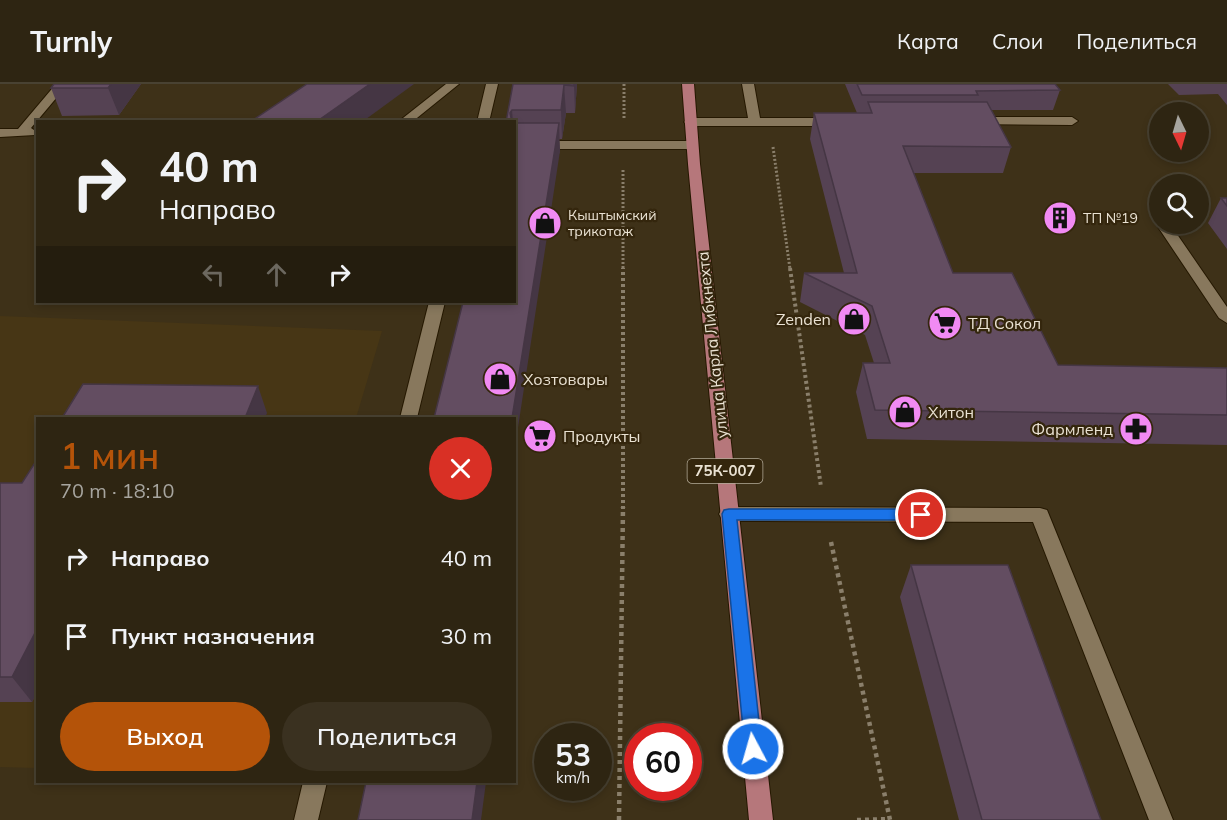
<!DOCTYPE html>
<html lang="ru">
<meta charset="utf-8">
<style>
body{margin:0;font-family:Mulish,sans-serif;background:#3a3120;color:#f1f3f6;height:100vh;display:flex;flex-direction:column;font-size:22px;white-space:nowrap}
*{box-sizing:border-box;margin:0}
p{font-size:20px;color:#a7a59f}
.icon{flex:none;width:33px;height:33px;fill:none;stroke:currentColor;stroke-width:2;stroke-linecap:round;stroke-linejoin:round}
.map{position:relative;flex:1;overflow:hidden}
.panel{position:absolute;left:36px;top:333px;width:480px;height:366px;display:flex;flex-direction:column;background:#2e2512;border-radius:0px;box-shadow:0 3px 9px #0003,0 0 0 2px #494232}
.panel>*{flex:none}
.top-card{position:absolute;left:36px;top:36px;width:480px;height:183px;border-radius:0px;box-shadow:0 3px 9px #0003,0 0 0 2px #494232;background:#2e2512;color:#f1f3f6;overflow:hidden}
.needle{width:39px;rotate:175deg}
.buttons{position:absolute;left:1149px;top:18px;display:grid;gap:12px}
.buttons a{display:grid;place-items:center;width:60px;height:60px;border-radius:50%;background:#2e2512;box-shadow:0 3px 9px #0003,0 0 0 2px #494232;font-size:30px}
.speed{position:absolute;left:534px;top:639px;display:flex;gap:12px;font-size:30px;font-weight:700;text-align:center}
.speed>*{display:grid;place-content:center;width:78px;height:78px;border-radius:50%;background:#2e2512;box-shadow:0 3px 9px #0003,0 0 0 2px #494232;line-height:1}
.speed small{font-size:15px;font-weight:400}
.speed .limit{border:9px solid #d22;background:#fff;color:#111}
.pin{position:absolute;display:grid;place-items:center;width:51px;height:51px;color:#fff;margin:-26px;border:3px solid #fff;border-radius:50%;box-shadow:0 2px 6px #0007}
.me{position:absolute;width:66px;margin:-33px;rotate:354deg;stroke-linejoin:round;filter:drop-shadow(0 0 4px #0008)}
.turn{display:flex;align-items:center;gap:21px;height:126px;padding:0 24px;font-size:27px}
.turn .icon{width:78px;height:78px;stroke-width:2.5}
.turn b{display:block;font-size:42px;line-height:51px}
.lanes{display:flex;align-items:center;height:57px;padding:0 24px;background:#0003;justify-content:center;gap:30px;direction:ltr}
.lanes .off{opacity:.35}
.round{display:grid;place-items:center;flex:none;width:63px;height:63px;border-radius:32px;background:#3a3120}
.summary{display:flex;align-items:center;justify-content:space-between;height:102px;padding:0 24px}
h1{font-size:36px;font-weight:600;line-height:45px;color:#b45309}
.cta{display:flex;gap:12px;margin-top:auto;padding:12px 24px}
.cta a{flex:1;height:69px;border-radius:36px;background:#b45309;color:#fff;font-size:24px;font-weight:600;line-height:69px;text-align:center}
.cta a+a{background:#3a3120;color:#f1f3f6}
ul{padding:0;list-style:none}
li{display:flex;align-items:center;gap:18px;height:78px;padding:0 24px}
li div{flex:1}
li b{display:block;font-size:22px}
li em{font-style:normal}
header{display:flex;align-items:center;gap:36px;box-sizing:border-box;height:84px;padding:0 30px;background:#2e2512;border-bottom:2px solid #494232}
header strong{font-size:28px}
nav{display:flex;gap:33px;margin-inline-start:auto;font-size:21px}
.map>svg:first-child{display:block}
</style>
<header>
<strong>Turnly</strong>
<nav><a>Карта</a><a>Слои</a><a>Поделиться</a></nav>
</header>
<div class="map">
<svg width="1227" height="736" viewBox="0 0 1227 736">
<rect width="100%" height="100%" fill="#3e3118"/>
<path fill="#473615" d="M0,232L382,247L356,334H38L37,684L0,683Z"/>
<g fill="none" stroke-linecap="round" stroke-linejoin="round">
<defs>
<path id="minor" d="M56,0H68L31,44L37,48L35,51L0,53V45H18Z
M446,0H459L412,38H398Z
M486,0H498L489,38H477Z
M742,0H754L760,34H835L841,38L835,42H690L684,38L690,34H748Z
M973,33H1072L1078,37L1072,41L969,40V34Z
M514,57H692L698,61L692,65H514Z
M1158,137L1160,140H1170L1227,223V239L1219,234L1156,140Z
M429,218H445L417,334H400Z
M729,423L1040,424L1047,426L1173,736H1149L1033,438L729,437L722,435L719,430L722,425Z
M303,698H327L318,736H294Z"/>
<path id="major" d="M682,0H694L700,80L773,736H749L688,80Z"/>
</defs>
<use href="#minor" stroke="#251801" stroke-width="2"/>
<use href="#major" stroke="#251801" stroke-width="2"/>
<path stroke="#8a7f6b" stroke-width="3" stroke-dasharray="2 2" stroke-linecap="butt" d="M624,0V36
M773,63L790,185
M623,86V185"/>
<path stroke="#8a7f6b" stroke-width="4" stroke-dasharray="3 3" stroke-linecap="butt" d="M790,184L821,403
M623,425V184"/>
<path stroke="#8a7f6b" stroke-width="4.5" stroke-dasharray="4 4" stroke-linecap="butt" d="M831,458L890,736
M619,736L623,423
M857,736L890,735"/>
<use href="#minor" fill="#88785d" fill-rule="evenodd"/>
<use href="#major" fill="#b6777b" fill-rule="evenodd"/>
</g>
<path fill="#554253" d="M141,0L119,31L62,32L51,4Z
M513,0H577L575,29H566L562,55H559L560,67L514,218V38H506Z
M845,0H1055L1060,6L1053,26H991L1011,63L1003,89H914L953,189L1058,281L1227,284V361L867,355L856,308L863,279H874L865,251L800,218L804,189H844L810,55L814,29H857Z
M1168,0H1227V21L1218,10L1179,11Z
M1221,114H1227V165L1208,139Z
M38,374V607L32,618H0V399H22Z
M911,481L1101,736H959L900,513Z"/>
<path fill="#453644" d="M111,0H141L119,31L108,4Z
M370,0H414L362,38H316Z
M574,0H577L575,29Z
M564,1L566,29L562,55L561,26Z
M512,26L513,38H510V29Z
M559,39L560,67L514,370V334H512Z
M258,302L267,329L265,334H245Z
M38,543V607L32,618L12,593Z
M477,698H486L481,736H472Z"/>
<path fill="#634d61" stroke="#453644" stroke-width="1.5" d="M54,0H111L108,4H51Z
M307,0H370L316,38H250Z
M513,0H574V2L564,1L561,26H512L510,29L512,38H506Z
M857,0H1055L1060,6L976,7L978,11H862Z
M868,18H987L1011,63L903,62L953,189H1012L1058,281L1227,284V331L875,326L863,279H890L872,222L804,189H857L814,29H872Z
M514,39H559L512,334H434L463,218H514Z
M1221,114H1227V122Z
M83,300L258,302L245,334H62Z
M38,374V543L12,593H0V399H22Z
M911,481H1008L1101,736H982Z
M366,698H477L472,736H358Z"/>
<path fill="#1a73e8" stroke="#114b97" stroke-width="1.5" d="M729,425H921L926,427L928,431L926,435L921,436H737L762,665L760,671L753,674L747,671L745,665L722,430L724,426Z"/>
<defs>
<symbol id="building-disc" viewBox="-11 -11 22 22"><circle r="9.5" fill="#f18af3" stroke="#34260d"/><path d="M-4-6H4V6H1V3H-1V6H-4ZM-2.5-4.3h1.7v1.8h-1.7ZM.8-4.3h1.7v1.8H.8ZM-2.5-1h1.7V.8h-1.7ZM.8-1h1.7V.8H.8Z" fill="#111"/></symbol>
<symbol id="shop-disc" viewBox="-11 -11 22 22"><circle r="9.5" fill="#f18af3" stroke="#34260d"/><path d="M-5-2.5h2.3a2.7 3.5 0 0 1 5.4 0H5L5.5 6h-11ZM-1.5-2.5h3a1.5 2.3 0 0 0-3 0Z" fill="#111"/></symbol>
<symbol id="supermarket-disc" viewBox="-11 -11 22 22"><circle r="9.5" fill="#f18af3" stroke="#34260d"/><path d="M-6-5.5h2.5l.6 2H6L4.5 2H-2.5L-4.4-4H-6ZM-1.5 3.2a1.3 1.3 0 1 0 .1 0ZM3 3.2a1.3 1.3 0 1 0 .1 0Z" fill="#111"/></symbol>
<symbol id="pharmacy-disc" viewBox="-11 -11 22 22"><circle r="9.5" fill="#f18af3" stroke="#34260d"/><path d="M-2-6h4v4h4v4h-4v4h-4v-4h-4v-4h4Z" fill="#111"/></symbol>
</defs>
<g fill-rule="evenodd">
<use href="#building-disc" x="1041" y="115" width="38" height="38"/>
<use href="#shop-disc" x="526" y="120" width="38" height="38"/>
<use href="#shop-disc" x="835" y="216" width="38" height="38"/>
<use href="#supermarket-disc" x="926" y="220" width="38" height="38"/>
<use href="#shop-disc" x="481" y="276" width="38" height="38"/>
<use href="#shop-disc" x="886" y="309" width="38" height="38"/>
<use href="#pharmacy-disc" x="1117" y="326" width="38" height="38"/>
<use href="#supermarket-disc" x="521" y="333" width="38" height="38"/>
</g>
<g text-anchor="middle" stroke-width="4.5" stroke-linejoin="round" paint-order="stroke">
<g font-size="14" fill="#eae2d3" stroke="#34260d" text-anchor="start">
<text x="568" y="136">Кыштымский<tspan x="568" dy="16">трикотаж</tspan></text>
<text x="1083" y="139">ТП №19</text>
</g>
<rect fill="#34260d" stroke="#b3aa98" stroke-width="1.5" x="687.5" y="375" width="75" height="24" rx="4.5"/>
<g font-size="15" font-weight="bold" fill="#eae2d3">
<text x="725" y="392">75К-007</text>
</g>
<g font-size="16" fill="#eae2d3" stroke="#34260d" text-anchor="start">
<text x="831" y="241" text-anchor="end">Zenden</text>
<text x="968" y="245">ТД Сокол</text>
<text x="523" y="301">Хозтовары</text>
<text x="928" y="334">Хитон</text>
<text x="1113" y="351" text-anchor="end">Фармленд</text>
<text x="563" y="358">Продукты</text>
</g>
<g font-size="16" fill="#eae2d3" stroke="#34260d">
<text transform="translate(712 261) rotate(-96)" y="6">улица Карла Либкнехта</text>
</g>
</g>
</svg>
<div class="buttons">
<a><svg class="needle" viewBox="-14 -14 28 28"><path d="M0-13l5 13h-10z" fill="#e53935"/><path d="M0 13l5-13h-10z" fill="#a7a59f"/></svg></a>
<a><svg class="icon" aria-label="search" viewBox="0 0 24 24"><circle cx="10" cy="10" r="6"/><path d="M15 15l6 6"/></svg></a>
</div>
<div class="speed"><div>53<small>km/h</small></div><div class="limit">60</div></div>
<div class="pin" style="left:921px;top:431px;background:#d93025"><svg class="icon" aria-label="arrive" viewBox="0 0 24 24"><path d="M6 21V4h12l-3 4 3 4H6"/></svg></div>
<svg class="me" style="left:753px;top:665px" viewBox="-20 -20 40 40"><circle r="17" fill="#1a73e8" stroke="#fff" stroke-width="3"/><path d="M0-11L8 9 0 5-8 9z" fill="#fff"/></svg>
<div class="top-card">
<div class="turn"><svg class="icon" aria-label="right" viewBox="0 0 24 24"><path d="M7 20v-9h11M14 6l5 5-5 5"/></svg><div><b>40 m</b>Направо</div></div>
<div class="lanes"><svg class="icon off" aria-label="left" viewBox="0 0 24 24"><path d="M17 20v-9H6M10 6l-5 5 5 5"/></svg><svg class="icon off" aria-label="ahead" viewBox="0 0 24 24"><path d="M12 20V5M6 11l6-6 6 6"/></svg><svg class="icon" aria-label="right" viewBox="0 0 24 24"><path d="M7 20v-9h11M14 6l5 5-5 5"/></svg></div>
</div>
<section class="panel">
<div class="summary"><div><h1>1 мин</h1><p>70 m · 18:10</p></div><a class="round" style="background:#d93025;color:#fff"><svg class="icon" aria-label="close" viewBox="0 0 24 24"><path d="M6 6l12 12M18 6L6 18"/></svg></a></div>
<ul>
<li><svg class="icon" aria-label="right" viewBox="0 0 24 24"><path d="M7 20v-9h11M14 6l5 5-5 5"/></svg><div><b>Направо</b></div><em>40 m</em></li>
<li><svg class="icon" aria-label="arrive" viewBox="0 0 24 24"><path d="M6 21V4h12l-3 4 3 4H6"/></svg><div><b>Пункт назначения</b></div><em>30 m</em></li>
</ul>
<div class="cta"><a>Выход</a><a>Поделиться</a></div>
</section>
</div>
